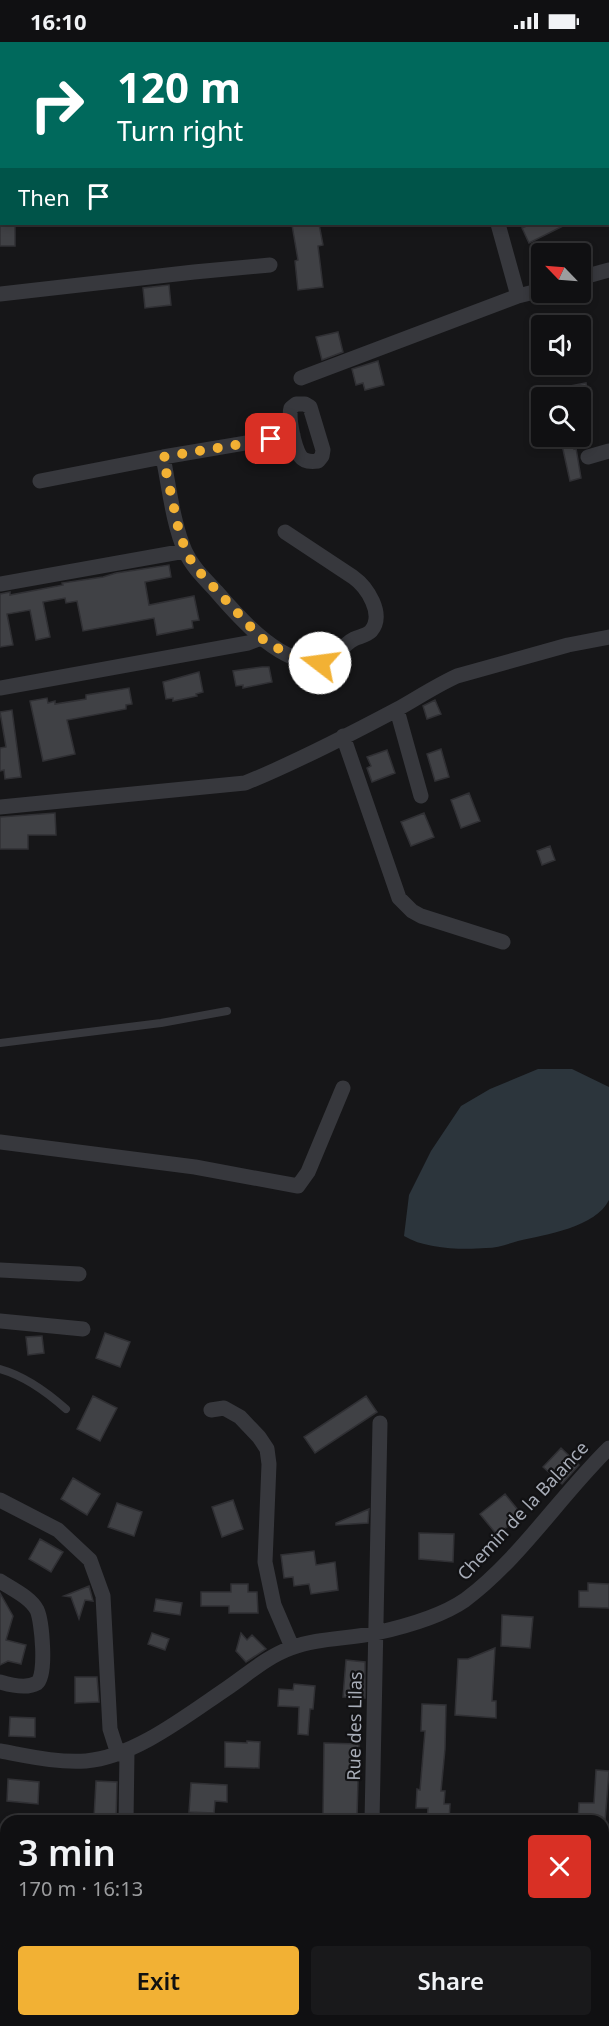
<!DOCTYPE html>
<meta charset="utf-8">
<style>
body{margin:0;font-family:"Noto Sans",sans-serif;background:#19191b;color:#f1f3f6;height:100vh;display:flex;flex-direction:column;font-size:22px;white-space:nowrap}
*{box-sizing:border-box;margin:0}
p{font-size:20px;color:#9c9d9f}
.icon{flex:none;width:33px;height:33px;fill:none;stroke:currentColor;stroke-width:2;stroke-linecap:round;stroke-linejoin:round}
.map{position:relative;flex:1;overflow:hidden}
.panel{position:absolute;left:0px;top:1773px;width:609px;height:212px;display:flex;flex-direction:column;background:#101012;border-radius:18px 18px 0 0;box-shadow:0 3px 9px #0003,0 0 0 2px #303032}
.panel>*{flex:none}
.hud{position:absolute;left:0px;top:0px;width:609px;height:183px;box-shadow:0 3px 9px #0003,0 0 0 2px #303032;background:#00695c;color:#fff;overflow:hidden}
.needle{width:39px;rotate:295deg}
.buttons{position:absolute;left:531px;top:201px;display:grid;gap:12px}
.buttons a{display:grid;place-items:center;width:60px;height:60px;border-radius:6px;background:#101012;box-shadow:0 3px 9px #0003,0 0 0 2px #303032;font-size:30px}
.pin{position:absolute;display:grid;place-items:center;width:51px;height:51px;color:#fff;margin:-26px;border-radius:12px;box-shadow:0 3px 9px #0006}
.me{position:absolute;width:66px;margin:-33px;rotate:285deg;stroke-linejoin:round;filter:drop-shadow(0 0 4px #0008)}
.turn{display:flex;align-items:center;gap:21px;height:126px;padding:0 18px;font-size:27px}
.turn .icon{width:78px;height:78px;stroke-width:2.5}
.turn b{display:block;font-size:42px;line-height:51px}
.then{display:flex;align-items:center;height:57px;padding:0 18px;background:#0003;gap:12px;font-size:22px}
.round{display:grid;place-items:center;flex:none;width:63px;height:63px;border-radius:6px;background:#19191b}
.summary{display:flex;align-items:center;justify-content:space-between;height:102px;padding:0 18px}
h1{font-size:36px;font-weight:600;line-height:45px}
.cta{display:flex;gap:12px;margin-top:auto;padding:12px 18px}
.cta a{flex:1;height:69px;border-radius:6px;background:#f2b134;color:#111;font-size:24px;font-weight:600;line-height:69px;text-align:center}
.cta a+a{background:#19191b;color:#f1f3f6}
.status{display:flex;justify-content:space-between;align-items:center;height:42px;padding:0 30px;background:#101012;direction:ltr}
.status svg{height:16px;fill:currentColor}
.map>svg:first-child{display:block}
</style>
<div class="status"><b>16:10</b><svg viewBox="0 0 49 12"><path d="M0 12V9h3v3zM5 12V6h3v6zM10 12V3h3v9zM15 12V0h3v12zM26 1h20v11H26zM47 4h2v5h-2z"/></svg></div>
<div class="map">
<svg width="609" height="1984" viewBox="0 0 609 1984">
<rect width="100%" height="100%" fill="#161618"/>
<path fill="#2c353c" d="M538,1027H572L609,1045V1158C596,1185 545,1193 518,1199C508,1202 497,1206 486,1206C462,1208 425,1207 404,1194L409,1153L431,1109L461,1064L490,1047Z"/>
<path fill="#404145" stroke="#303034" stroke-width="1.5" d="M0,182H15V204H0Z
M299,182H319L323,203L318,204L323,245L298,248L295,219L298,218L292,183Z
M531,182H567L529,201L522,186Z
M169,243L171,263L145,266L143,246Z
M338,290L343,310L322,318L316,295Z
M378,319L384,343L365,348L363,341L356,343L352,327Z
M586,341L588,356H539V350Z
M560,394H572L574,407L576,406L581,436L570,439Z
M169,523L171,535L145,540L149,563L194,554L199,578L192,579L193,586L157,593L154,576L83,589L77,559L66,561L65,556L43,560L50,595L36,598L30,568L7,572L13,603L0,605V552L10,550V553L63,543L62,541L103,535L116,531Z
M262,625H269L272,640L243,646V643L236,644L233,629Z
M199,630L203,650L196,652L197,654L173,659V656L166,657L163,640Z
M129,646L132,662L126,663V667L67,678L75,712L43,719L30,659L47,656L48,661L55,659V662L86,657V653Z
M435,658L441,672L427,677L423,664Z
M12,668L21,735L5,737L4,728L0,729V706L6,705L0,670Z
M441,707L449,735L435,739L427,712Z
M387,708L395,731L372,740L367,726L371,724L367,715Z
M469,751L480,779L461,786L451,758Z
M55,771L56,793H28V807H0V775Z
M424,771L434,795L411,804L401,780Z
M550,804L555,818L542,823L537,809Z
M105,1291L130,1300L120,1325L96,1316Z
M42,1294L44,1311L28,1313L26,1295Z
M93,1354L117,1366L100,1399L77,1387Z
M366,1354L377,1370L315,1411L304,1395Z
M561,1406L579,1423L562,1442L543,1425Z
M73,1436L100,1452L87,1473L61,1457Z
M505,1452L522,1473L497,1493L480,1472Z
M233,1458L243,1487L222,1495L212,1465Z
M117,1461L142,1470L134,1494L108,1485Z
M369,1467L368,1481L336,1483V1481Z
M419,1491L454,1492L453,1520L419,1517Z
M40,1497L63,1510L51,1530L29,1517Z
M314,1509L316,1523L335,1520L338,1548L311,1552L309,1542L294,1544L293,1535L284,1536L281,1513Z
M588,1541L609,1542V1566L579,1565V1549H588Z
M231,1542H248V1550H257L258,1571H229V1564H201V1550H231Z
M89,1544L93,1559L85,1558L79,1577L71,1555L64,1554Z
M0,1551L13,1574L6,1598L26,1603L21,1622L8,1619L0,1623Z
M156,1557L182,1561L180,1573L154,1569Z
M502,1573L533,1575L530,1606L501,1604Z
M152,1591L169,1597L165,1608L148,1602Z
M241,1591L247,1598L252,1593L266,1607L246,1620L236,1609Z
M495,1606L492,1659H496V1676L455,1673L458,1617H468Z
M346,1618L365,1620V1656L343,1655Z
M75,1635H97L99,1660L75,1661Z
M294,1642L315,1644L313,1667H310L308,1693L298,1692L299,1665L278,1664L279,1647L293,1648Z
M422,1662L446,1663L445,1707L441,1749H445L444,1762H450L449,1779H427L428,1766H416L417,1747L420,1748L425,1689H421Z
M10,1675L35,1676V1695L9,1694Z
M247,1699L260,1700L259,1726L225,1725V1700L247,1701Z
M324,1701L359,1702L357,1775L323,1774Z
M596,1728L609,1729L605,1779H578L579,1761H594Z
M8,1737L39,1740L38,1762L7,1759Z
M96,1739L117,1740L116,1778L94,1776Z
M191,1741L227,1743V1760L215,1759L214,1771L189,1770Z"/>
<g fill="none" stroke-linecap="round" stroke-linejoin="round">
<path stroke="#3d3f44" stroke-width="3" stroke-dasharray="3 4.5" stroke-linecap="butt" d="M603,1888L609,1887"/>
<path stroke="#37383d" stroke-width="8" d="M0,1001L161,981L227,969
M0,1327C25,1334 47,1350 66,1367"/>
<path stroke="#37383d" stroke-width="15" d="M35,2L36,0
M425,2L433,0
M0,93L2,90
M0,158H2
M498,182L518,254
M580,236L609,228
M0,252L194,230L270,223
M301,336L518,254L542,248
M296,362H305L310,365L323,408L322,414L318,419C311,420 304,420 300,414C294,404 288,376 291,366Z
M163,415C169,444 173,482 185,509C192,525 205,537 216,549C241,578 285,629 329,620C337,613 344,602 354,597C360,594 366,594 371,589C385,572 367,545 353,535L285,490
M588,415L609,409
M40,439L163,415L293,393
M0,542L185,509
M0,646L248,601L261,596
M397,668L421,754
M343,694L399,856L412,869L421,874L503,900
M0,765L245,741C295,721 347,694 396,668C416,657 435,644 457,634L568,603L609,595
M0,1100L195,1125L298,1144L308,1130L343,1046
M0,1228L79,1232
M0,1279L83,1287
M211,1368L224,1366L240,1375L259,1395L267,1407L269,1422L265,1520L274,1563L292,1605
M0,1458L58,1488L90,1518L103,1554L110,1687L118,1712
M0,1539C12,1547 30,1555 37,1568C42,1579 47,1634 37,1641C27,1647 10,1643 0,1640
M0,1709C28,1714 57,1721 86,1719C134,1715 186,1674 226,1647C247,1633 266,1615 291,1606C317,1596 348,1597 376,1591C403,1585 442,1574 465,1558C520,1517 560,1454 609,1406
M126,1779L127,1710
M372,1779L380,1381
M0,1868L6,1869
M5,1984L6,1956
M607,1984L609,1944"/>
</g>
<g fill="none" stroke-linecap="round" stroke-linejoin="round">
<path stroke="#f2b134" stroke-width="10" stroke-dasharray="0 18" d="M271,397L163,415L180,494L193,523L261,596L289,613L320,621"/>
</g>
<g text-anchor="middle" stroke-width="4.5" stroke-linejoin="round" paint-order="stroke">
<g font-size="18" fill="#a8adb8" stroke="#111113">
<text transform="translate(523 1469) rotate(-47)" y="6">Chemin de la Balance</text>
<text transform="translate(355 1684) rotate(-89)" y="6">Rue des Lilas</text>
</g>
</g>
</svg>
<div class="buttons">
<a><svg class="needle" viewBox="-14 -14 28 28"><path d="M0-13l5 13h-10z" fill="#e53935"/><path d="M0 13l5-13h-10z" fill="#9c9d9f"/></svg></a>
<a><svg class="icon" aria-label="sound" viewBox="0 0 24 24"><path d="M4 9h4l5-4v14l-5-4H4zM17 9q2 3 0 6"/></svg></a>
<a><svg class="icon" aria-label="search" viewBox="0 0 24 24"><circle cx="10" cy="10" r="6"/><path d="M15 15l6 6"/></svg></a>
</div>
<div class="pin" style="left:271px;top:397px;background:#d93025"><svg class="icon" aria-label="arrive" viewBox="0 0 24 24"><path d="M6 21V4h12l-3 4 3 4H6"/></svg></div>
<svg class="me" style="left:320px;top:621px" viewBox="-20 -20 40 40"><circle r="19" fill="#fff"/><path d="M0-13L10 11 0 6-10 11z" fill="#f2b134"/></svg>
<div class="hud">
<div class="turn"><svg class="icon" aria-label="right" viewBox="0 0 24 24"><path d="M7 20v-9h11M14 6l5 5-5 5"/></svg><div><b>120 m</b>Turn right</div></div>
<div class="then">Then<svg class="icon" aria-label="arrive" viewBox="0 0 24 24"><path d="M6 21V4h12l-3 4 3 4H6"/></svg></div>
</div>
<section class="panel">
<div class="summary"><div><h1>3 min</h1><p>170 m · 16:13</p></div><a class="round" style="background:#d93025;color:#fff"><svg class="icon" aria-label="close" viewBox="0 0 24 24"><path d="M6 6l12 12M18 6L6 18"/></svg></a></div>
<div class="cta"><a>Exit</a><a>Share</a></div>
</section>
</div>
